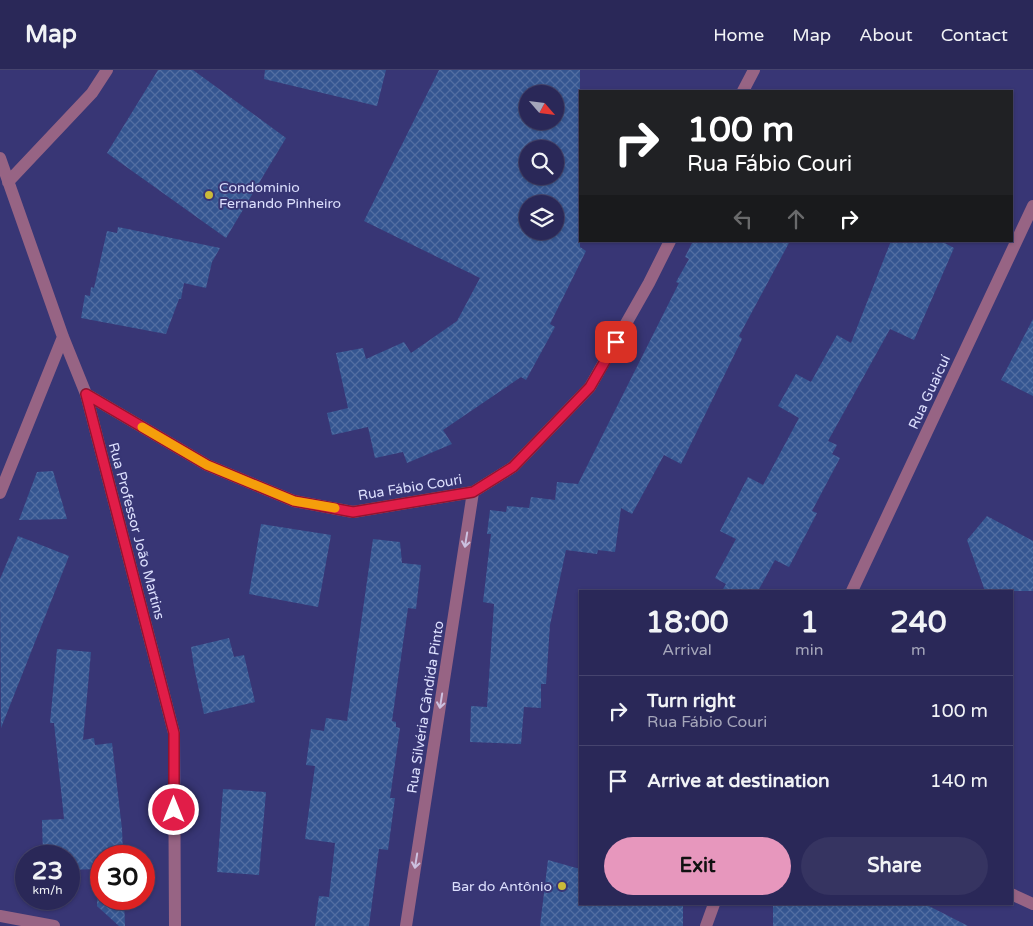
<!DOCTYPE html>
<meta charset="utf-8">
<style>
body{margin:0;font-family:"Varela Round",sans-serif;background:#363461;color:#f1f3f6;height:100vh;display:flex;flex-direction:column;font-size:19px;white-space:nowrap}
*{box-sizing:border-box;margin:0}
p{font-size:16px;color:#a5a6ba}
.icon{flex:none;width:28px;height:28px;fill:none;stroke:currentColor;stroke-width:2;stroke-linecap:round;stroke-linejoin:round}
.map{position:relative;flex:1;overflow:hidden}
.panel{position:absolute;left:579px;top:520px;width:434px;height:315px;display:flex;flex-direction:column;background:#2a2858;border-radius:0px;box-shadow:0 1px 4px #0004,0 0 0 1px #46446e}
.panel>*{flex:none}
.guide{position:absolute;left:579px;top:20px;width:434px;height:152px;border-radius:0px;box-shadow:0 1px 4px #0004,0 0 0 1px #46446e;background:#202124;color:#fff;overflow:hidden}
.needle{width:32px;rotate:118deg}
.controls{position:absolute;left:519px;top:15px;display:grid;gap:10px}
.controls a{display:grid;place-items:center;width:45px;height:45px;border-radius:50%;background:#2a2858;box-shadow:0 1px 4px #0004,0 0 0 1px #46446e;font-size:25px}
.speed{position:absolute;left:15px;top:775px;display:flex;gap:10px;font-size:25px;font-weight:700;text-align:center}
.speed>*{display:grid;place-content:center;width:65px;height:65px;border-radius:50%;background:#2a2858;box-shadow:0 1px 4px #0004,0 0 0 1px #46446e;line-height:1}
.speed small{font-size:12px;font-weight:400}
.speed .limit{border:8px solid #d22;background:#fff;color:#111}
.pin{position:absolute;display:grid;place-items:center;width:42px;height:42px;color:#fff;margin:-21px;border-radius:10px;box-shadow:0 2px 8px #0006}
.me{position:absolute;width:55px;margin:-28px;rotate:0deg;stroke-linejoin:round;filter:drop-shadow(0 0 4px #0008)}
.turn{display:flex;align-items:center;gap:18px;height:105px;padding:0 25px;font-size:22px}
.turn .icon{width:65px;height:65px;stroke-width:2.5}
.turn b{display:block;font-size:35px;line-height:42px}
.lanes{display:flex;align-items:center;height:48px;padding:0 25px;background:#0003;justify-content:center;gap:25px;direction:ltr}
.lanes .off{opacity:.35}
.eta{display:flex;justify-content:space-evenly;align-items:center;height:85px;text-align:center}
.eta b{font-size:30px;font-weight:800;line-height:35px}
.cta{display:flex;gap:10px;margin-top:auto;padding:10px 25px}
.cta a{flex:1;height:58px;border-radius:30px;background:#e797bd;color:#111;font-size:20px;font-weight:800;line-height:58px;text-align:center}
.cta a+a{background:#363461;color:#f1f3f6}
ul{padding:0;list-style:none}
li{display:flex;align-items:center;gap:15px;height:70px;padding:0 25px;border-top:1px solid #46446e}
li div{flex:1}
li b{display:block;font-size:19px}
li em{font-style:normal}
header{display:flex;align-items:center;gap:30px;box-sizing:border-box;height:70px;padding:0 25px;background:#2a2858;border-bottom:1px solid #46446e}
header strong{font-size:24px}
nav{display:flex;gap:28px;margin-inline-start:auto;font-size:18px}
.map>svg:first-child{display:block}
</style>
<header>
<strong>Map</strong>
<nav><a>Home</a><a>Map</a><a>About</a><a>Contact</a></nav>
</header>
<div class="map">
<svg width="1033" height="856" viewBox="0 0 1033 856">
<defs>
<pattern id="building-cross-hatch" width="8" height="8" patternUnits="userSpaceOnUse" patternTransform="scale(1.25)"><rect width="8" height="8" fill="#355691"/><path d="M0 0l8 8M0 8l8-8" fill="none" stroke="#526ea2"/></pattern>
</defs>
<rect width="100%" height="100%" fill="#383675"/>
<path fill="url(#building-cross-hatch)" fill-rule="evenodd" d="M158,0H193L286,68L226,168L107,83Z
M265,0H386L377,36L264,9Z
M439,0H580V177L586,181L550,254L555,257L526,310L521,307L443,360L452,374L407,393L403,382L375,388L368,357L332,365L327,343L348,338L336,283L363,278L366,289L404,272L411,283L457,251L480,208L364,151ZM528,24H555V51H528ZM528,79H555V106H528ZM528,134H555V161H528Z
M118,157L220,178L212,192L206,218L184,213L181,229H179L166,264L81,248L85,225L90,226L91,217L94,218L107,161L117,163Z
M693,171H790L739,266L742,269L681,394L664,385L632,444L621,438L615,482L598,480L597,484L566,480L550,555L546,614H541V638L524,637L521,674L470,672L471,636L487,637L494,534L483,532L491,464H487L490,440L506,442L507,436L529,438L531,427L555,430L557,412L578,414L679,213L676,212L689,189L685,187Z
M891,171H941L954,178L914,270L890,259L828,371L837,375L832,384L840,388L812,441L817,443L789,497L775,490L758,521H722L726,514L715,508L736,469L720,461L748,407L763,415L799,348L778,336L796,304L811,312L837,265L851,273Z
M1033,249V326L1001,310Z
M53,401L67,449L19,450L37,402Z
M987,446L1033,471V521H985L967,470Z
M261,454L331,465L318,537L249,524Z
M18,466L69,486L1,658L0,509Z
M373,469L400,472L402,493L421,495L416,539L408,538L392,651L396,652V657L400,658L390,728H395L388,780L379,779L369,856H315L319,826L329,827L335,773L305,769L315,696L306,695L311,659L324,661L326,648L347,651Z
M229,568L234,587L244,585L255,632L204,644L194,597L191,577Z
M57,579L91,582L83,670L94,668L95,675L112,673L122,759L123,786H101V829H124L125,856H119L97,836L98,799L69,800V786H43L42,750L64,749L54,653H50Z
M223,719L266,722L259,805L217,802Z
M548,790L580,799V834H683V856H540Z
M773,834H925L968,856H773Z"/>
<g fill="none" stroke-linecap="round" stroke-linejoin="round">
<path stroke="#976484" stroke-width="12" d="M743,21L754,0
M0,88L63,267L86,324L174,663L175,856
M8,112L92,23L107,0
M86,324L207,395L294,431L353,442L473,422L513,397L590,317L649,213L670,171
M0,423L63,267
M852,521L1033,136
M1011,824L1033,834
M0,846L54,856
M406,856L473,422
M706,856L714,834"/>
</g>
<defs><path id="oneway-shaft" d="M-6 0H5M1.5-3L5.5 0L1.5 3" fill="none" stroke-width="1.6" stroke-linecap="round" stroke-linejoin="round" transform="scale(1.25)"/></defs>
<g stroke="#ccc1e0">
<use href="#oneway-shaft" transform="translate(466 470) rotate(99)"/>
<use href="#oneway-shaft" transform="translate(441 631) rotate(99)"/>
<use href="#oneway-shaft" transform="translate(416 791) rotate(99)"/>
</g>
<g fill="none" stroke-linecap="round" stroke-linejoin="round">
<defs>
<path id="route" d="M174,740V663L86,324L207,395L294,431L353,442L473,422L513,397L590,317L616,272"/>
</defs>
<use href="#route" stroke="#92132f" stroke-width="12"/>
<use href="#route" stroke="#e11d48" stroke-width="9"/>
<path stroke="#f59e0b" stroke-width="9" d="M142,357L207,395L294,431L335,438"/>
</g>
<g fill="#cbba39" stroke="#383675" stroke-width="2">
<circle cx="209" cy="125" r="5"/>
<circle cx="562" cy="816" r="5"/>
</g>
<g text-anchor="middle" stroke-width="4" stroke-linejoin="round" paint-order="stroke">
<g font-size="14" fill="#dde0fe" stroke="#383675" text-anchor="start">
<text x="219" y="122">Condominio<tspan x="219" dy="16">Fernando Pinheiro</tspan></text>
<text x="552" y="821" text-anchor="end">Bar do Antônio</text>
</g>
<g font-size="14" fill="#dde0fe" stroke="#383675">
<text transform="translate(929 322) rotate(-65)" y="5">Rua Guaicuí</text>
<text transform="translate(410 417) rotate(-9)" y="5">Rua Fábio Couri</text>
<text transform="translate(137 461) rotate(75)" y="5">Rua Professor João Martins</text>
<text transform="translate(425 637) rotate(-81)" y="5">Rua Silvéria Cândida Pinto</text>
</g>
</g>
</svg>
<div class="controls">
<a><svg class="needle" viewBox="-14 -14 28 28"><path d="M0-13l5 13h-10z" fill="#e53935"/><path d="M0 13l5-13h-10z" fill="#a5a6ba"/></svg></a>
<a><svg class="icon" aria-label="search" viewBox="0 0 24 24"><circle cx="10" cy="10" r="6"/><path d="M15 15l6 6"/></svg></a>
<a><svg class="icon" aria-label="layers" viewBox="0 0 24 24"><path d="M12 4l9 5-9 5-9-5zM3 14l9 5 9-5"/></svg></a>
</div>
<div class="speed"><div>23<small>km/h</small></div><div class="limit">30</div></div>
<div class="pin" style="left:616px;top:272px;background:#d93025"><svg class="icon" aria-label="arrive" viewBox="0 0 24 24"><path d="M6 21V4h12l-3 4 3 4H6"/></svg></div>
<svg class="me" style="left:174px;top:740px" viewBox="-20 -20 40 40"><circle r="17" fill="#e11d48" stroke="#fff" stroke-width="3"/><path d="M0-11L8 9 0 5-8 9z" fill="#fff"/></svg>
<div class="guide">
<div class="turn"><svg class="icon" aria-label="right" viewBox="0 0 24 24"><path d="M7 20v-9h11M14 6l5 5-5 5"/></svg><div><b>100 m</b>Rua Fábio Couri</div></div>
<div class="lanes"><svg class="icon off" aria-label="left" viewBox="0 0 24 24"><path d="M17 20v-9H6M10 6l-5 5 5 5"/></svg><svg class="icon off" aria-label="ahead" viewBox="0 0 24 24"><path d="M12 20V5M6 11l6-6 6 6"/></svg><svg class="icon" aria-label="right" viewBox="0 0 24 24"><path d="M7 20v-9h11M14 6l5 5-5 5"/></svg></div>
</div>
<section class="panel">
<div class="eta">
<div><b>18:00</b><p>Arrival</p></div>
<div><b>1</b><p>min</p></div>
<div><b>240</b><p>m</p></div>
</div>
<ul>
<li><svg class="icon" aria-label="right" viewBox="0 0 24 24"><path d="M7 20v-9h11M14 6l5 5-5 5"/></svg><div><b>Turn right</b><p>Rua Fábio Couri</p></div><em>100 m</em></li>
<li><svg class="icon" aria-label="arrive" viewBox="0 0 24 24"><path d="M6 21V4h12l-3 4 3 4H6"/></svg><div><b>Arrive at destination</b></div><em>140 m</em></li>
</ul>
<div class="cta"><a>Exit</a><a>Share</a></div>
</section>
</div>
